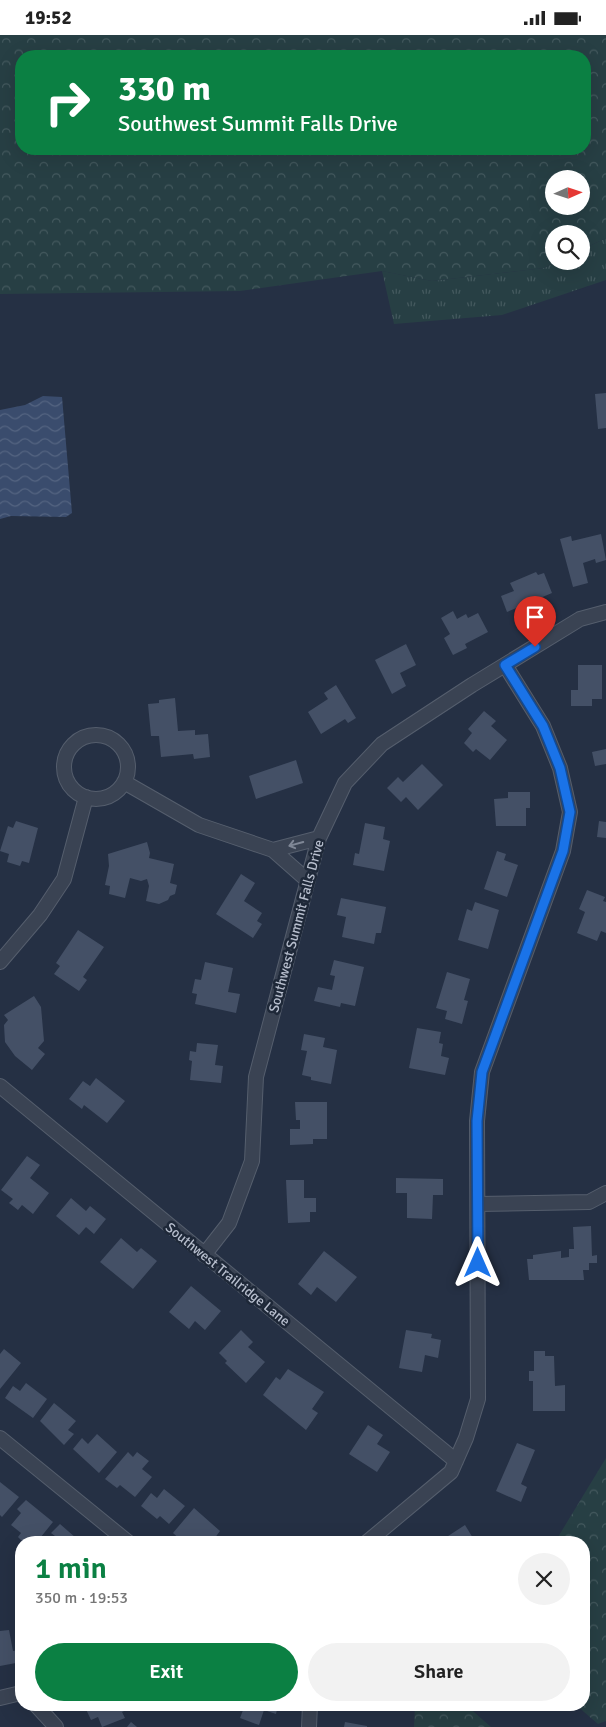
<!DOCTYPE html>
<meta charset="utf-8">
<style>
body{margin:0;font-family:Signika,sans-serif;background:#f2f2f2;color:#222;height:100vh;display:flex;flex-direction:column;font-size:19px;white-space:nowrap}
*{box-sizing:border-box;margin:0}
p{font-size:16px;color:#767676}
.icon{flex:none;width:28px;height:28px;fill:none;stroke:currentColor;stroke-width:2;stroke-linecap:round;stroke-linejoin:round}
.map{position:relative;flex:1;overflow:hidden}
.panel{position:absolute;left:15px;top:1501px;width:575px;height:175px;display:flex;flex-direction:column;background:#fff;border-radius:20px;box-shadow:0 5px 20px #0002}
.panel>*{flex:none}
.guide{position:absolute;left:15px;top:15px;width:576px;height:105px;border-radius:20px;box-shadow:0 5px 20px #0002;background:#0b8043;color:#fff;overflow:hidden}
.needle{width:32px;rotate:87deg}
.tools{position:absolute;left:545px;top:135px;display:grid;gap:10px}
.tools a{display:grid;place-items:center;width:45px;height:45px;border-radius:50%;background:#fff;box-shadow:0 5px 20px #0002;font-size:25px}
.pin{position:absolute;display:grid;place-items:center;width:42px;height:42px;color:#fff;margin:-51px -21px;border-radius:50% 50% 50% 0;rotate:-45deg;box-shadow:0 0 5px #0007}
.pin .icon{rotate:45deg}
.me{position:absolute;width:55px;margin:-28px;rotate:0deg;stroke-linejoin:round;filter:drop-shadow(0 0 4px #0008)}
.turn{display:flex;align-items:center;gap:18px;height:105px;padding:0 20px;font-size:22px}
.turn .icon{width:65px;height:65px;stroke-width:2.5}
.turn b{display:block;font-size:35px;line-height:42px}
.round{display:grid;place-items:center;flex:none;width:52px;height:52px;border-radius:26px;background:#f2f2f2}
.summary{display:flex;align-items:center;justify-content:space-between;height:85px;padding:0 20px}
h1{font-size:30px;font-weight:600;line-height:38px;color:#0b8043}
.cta{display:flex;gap:10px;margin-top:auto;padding:10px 20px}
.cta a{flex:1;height:58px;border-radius:30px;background:#0b8043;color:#fff;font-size:20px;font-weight:600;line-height:58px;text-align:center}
.cta a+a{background:#f2f2f2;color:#222}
.status{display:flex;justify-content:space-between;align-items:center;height:35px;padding:0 25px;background:#fff;direction:ltr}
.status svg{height:14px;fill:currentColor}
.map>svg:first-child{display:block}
</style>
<div class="status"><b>19:52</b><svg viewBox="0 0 49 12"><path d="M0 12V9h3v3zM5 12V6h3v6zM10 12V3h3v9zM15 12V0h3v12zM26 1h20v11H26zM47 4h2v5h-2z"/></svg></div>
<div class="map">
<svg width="606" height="1692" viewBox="0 0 606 1692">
<defs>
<pattern id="grass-tufts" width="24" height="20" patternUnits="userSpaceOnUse" patternTransform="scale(1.25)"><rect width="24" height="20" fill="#273f44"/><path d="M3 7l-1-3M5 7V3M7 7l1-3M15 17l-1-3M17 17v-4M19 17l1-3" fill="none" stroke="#44595e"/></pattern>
<pattern id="forest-crowns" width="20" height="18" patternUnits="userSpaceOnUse" patternTransform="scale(1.25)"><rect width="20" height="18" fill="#273f44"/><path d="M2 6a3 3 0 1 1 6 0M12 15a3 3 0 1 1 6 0" fill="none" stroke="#44595e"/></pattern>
<pattern id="water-waves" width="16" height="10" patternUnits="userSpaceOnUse" patternTransform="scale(1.25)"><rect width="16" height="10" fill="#3a4c6d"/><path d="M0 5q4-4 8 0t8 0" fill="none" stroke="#546481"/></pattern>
</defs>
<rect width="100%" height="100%" fill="#253044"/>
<path fill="url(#grass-tufts)" d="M606,203V245L502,280L394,289L382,236L432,246L544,233L558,226H581V215Z"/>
<path fill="url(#forest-crowns)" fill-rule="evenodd" d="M0,0H606V203L581,215V199H554V226H558L544,233L432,246L382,236L240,256L0,259ZM21,21H585V114H21ZM554,144H581V171H554Z
M606,1423V1686L598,1689L576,1670H584V1508L555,1507Z
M415,1670H466L491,1692H414Z"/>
<path fill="url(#water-waves)" d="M43,361L62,362L72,478L66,482L11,481L0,484V375L25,370Z"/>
<path fill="#445066" d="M606,358V393L598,394L595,359Z
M601,499L606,525L596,528L595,524L583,528L588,548L573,552L560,504L571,501L572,506Z
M536,537L538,540L544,538L552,558L507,577L501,561L514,556L510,548Z
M453,576L457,584L466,579L468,583L478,578L488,597L465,609L467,613L453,620L444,603L450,599L441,583Z
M406,609L416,630L400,638L406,651L392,659L375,625Z
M578,630H602V664H592V671H571V655H578Z
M336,650L356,683L348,688L345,684L321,699L308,677L328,664L324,658Z
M175,663L178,696L195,695V700L208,699L210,722L194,724L193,719L161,722L159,701H151L148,669L159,668V665Z
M484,676L496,686L491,691L507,705L490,725L476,714L473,717L464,708L472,698L468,694Z
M606,714V729L595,731L592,717Z
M296,725L303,748L256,764L249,741Z
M422,729L443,750L418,775L406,762L401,767L387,753L398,742L403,747Z
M508,757H530V773H526V791H496L494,764L508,763Z
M16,786L38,793L29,828L22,826L20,831L7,827L9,819L0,816L8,791L13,793Z
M599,786L606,787V803L597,802Z
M365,788L385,792L383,804L390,806L384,836L353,830L355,818L359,819Z
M147,807L150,818L149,823L174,829L170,848L177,850L175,859L170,861L168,865L159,869L146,866L149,851L147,844L141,846L130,843L125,863L109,859L110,851L105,850L109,831L108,819Z
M497,816L506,819L504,825L518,830L507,862L484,854Z
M241,839L255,848L244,866L262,878L257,886L262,889L253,903L216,879Z
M587,855L605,862L603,866L606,867V898L601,896L597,906L577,898L585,877L579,874Z
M341,863L386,872L381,898H376L374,909L342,902L346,882L337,880Z
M475,867L499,875L488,914L458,905L467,874L472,876Z
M78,895L104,912L83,942L87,945L79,956L54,939L60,931L56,928Z
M334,925L364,932L355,971L341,968L340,972L314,966L318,952L332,955L335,941L330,940Z
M205,927L233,933L228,957L240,959L236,978L195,969L197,959L192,958L195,944L201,945Z
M447,937L470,944L464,965L468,966L462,989L445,984L447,976L436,973Z
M34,961L41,972L44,1006L38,1013L45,1019L32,1035L15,1021L5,1007L4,990L8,985L4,980Z
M417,993L441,997L439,1008L443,1009L441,1021L449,1023L445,1040L409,1033Z
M304,999L325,1003L323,1012L337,1015L331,1049L311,1045V1042L302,1040L307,1016L301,1015Z
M197,1008L218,1010L215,1030L223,1031L221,1048L190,1045L192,1026L189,1025L190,1016L196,1017Z
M96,1043L125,1066L107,1088L84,1070L82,1074L69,1064L83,1046L90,1051Z
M295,1067H327V1104H313V1109L290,1110V1094H300V1085H296Z
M27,1121L40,1130L30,1143L49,1158L33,1179L22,1170L18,1175L9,1168L13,1164L1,1155Z
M396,1143L443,1144V1160H433L432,1184L407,1183V1158H396Z
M286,1145H304V1163H316V1177H310V1187L288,1188Z
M71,1163L86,1176L90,1171L106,1184L94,1199L86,1192L79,1200L56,1181Z
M591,1191L592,1221L597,1220V1228H589V1235H583L584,1245H529L527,1224H533V1220L561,1216V1223L569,1222V1214H574L573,1192Z
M121,1203L137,1217L141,1213L157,1226L133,1254L100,1227Z
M324,1216L357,1242L336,1267L317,1252L311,1260L298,1249Z
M191,1251L221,1276L205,1295L195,1286L189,1294L169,1277Z
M241,1295L253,1307L248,1312L265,1327L246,1348L225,1328L227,1326L219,1318Z
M406,1295L432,1299L431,1303L441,1305L438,1323L425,1320L422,1337L399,1333Z
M4,1314L21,1328L0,1354V1319Z
M534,1316H545V1321H554L555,1351L565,1350V1376H533V1346H529V1336H534Z
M288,1334L324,1357L312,1374L318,1378L306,1395L263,1360L276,1342L280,1345Z
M26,1348L47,1364L33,1383L5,1363L13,1351L20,1356Z
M54,1368L76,1386L68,1395L74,1399L64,1410L40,1386Z
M368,1390L383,1400L377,1409L390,1417L377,1437L349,1419Z
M97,1399L117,1417L99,1438L73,1414L82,1403L88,1409Z
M517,1408L535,1415L521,1449L527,1452L521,1467L496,1456Z
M128,1417L133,1422L137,1417L149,1426L142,1434L152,1442L135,1462L120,1450L117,1453L105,1444Z
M0,1447L19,1462L2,1482L0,1480Z
M164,1454L185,1471L169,1489L160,1481L157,1484L141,1471L151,1458L157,1463Z
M26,1465L53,1487L36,1508L29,1505L24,1508L18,1502L21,1498L11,1490L21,1478L17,1474Z
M194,1473L220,1496L211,1508H184L173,1498Z
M60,1489L76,1503L73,1508H49L55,1501L51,1498Z
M465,1490L476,1508H438L445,1503Z
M9,1595L13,1616L19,1615L21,1627L0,1631V1596Z
M84,1670H126L128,1674L122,1677L125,1683L102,1692L98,1682L91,1685Z
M245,1670H278L276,1679L264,1675L259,1690L240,1683Z
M131,1687L137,1692H127Z
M345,1687L367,1691V1692H344Z"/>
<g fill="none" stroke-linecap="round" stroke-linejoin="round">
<defs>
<path id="minor" d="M64 732a32 32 0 1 1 64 0a32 32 0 1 1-64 0Z
M124,747L199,790L273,815L307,845
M273,815L319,803
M0,927L40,880L64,844L86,762
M0,1051L456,1426
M478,1169L589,1167L606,1158
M204,1220L229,1188L252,1126L256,1042L319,803L345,748L382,709L472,650L580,584L606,577
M0,1403L129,1508
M366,1508L451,1437L466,1403L478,1364L477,1086L482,1037L563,816L570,777L560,733L543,691L505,630
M0,1663L21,1658
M36,1670L56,1692
M309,1692L310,1670"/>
</defs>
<use href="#minor" stroke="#555e6d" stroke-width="16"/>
<use href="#minor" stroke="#3a4353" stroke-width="14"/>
</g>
<defs><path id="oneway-shaft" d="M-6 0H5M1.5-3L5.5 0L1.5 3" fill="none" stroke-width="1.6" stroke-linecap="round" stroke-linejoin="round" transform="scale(1.25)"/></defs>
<use stroke="#7f8796" href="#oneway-shaft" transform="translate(296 809) rotate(165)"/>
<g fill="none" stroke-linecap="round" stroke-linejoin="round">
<defs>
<path id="route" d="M478,1228L477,1086L482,1037L563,816L570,777L560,733L543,691L505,630L535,612"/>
</defs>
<use href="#route" stroke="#114b97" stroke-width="12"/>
<use href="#route" stroke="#1a73e8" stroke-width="9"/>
</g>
<g text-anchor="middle" stroke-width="5" stroke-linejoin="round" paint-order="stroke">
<g font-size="14" fill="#b7becd" stroke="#1e2838">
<text transform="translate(296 891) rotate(-75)" y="5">Southwest Summit Falls Drive</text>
<text transform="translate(228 1239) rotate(39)" y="5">Southwest Trailridge Lane</text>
</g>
</g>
</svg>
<div class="tools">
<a><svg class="needle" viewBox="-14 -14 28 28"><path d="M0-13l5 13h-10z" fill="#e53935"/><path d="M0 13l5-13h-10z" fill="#767676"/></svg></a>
<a><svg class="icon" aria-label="search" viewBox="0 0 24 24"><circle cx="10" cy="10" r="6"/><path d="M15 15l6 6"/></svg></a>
</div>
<div class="pin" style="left:535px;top:612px;background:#d93025"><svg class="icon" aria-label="arrive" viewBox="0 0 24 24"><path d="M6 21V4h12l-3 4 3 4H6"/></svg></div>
<svg class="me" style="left:478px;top:1228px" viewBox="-20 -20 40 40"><path d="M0-17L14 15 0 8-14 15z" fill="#1a73e8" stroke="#fff" stroke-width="4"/></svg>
<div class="guide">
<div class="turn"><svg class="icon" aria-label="right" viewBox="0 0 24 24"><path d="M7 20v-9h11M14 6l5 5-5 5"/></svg><div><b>330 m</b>Southwest Summit Falls Drive</div></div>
</div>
<section class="panel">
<div class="summary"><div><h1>1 min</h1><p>350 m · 19:53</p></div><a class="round"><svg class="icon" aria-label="close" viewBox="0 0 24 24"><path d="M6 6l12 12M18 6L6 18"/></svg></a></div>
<div class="cta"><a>Exit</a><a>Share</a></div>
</section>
</div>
